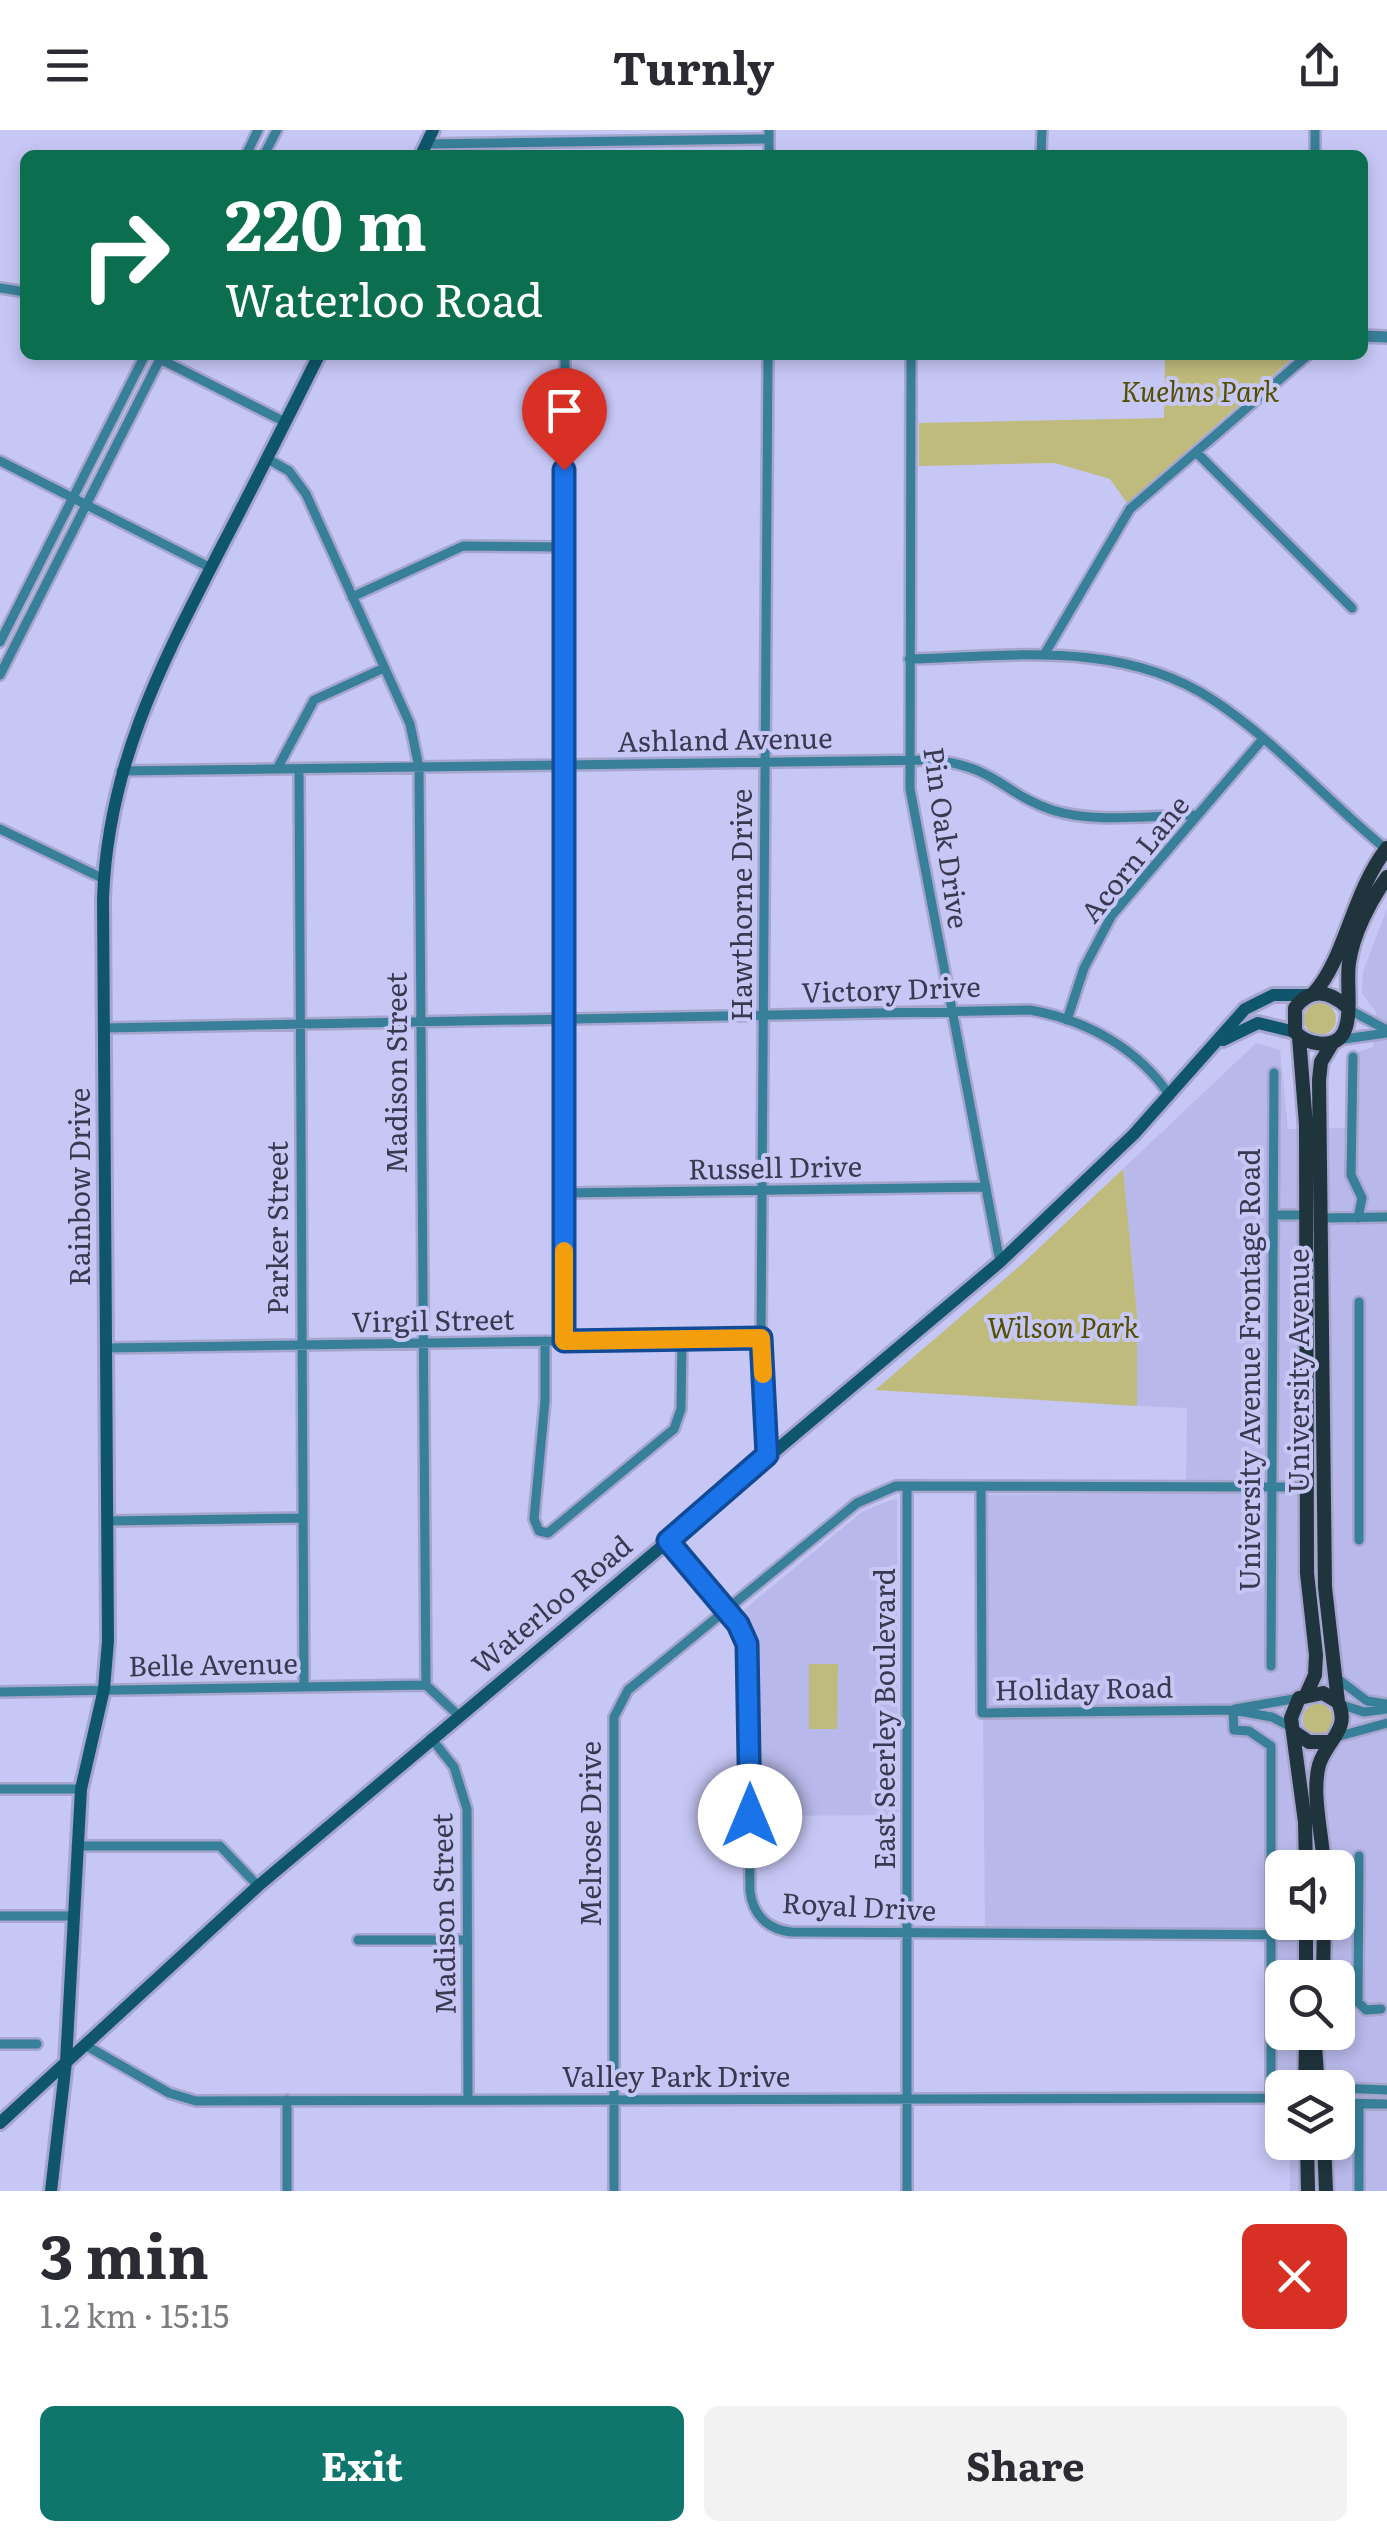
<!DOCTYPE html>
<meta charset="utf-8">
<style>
body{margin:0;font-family:Literata,serif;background:#f2f2f3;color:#2b2b33;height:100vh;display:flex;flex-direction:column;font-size:38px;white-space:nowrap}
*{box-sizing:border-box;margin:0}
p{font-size:32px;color:#7c7c81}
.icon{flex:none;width:55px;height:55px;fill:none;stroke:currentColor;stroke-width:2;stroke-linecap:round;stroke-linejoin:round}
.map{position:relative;height:2061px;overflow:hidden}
.panel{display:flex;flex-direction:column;background:#fff;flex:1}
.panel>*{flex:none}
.guide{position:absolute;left:20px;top:20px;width:1348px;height:210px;border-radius:15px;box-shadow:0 5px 15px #0003;background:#0b6e4f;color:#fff;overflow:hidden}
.fabs{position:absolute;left:1265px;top:1720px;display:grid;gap:20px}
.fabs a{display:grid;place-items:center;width:90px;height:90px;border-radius:15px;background:#fff;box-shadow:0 5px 15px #0003;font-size:50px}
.pin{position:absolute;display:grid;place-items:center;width:85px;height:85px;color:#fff;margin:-102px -42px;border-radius:50% 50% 50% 0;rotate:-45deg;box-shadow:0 0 10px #0007}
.pin .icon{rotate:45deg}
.me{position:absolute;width:110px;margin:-55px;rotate:0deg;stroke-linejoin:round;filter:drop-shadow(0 0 8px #0008)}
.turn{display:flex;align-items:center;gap:35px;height:210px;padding:0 40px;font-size:45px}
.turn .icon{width:130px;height:130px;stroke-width:2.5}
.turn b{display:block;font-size:70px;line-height:85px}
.round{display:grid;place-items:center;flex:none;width:105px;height:105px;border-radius:15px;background:#f2f2f3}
.headline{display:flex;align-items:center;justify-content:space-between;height:170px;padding:0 40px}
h1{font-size:60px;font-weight:700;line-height:75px}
.action{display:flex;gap:20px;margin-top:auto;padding:20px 40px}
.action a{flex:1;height:115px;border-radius:15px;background:#0f766e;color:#fff;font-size:40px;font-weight:700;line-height:115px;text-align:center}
.action a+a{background:#f2f2f3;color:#2b2b33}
header{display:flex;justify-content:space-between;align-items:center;height:130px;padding:0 40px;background:#fff;font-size:45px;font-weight:700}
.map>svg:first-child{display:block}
</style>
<header><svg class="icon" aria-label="menu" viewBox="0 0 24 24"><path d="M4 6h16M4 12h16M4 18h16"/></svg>Turnly<svg class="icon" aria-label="share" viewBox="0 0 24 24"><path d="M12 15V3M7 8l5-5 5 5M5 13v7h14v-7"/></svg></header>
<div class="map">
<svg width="1387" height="2061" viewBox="0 0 1387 2061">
<rect width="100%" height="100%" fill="#c7c7f6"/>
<path fill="#b8b8ea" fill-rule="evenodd" d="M1387,778V2061H1290V2013L1338,2012V1958H1282V1984H1269V1805L985,1804L981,1365L1186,1363L1187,1278L1137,1276V1184L1123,1039L1256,913L1280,920L1288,999L1345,998L1347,926L1373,917L1376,882L1362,863L1363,842ZM1282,1738H1338V1792H1282ZM1282,1848H1338V1902H1282Z
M897,1368L898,1685L757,1686V1528L739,1484L863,1381Z"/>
<path fill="#bfbb7d" d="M1165,225H1296L1127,373L1110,349L1055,333L919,336V293L1164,288Z
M1304 889a16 16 0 1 1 32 0a16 16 0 1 1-32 0Z
M1123,1039L1137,1184V1276L875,1260L1022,1134Z
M809,1534H838L837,1599H809Z
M1303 1589a15 15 0 1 1 30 0a15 15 0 1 1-30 0Z"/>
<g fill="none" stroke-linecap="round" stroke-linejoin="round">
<defs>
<path id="minor" d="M427,14L769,9
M246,25L258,0
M264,25L277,0
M769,25V0
M1041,25L1042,0
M1315,25V0
M0,158L25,162
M911,225L910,659L1000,1132
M158,228L285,292
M1197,323L1352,478
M268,329L289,341L306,364L410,594L419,637L426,1555L458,1585
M0,331L211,438
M352,467L463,416L563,417
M0,512L145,225
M1044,525L1130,379L1308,225
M909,529C1012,526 1123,510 1213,570C1276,611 1328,672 1386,719
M0,545L162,225
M277,639L314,570L384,538
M299,639L304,1557
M121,641L933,630C995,636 1004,664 1052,680C1096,694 1152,685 1198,685
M0,699L104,749
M1346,878L1387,900
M1067,890L1084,838L1112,785L1262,610
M105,898L1030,880C1086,890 1138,918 1170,966
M1337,910L1387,903
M1353,927L1351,1045L1362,1068L1358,1088
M564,1063L986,1057
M1274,1085H1306
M1323,1088L1387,1087
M1359,1172V1410
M545,1211V1271L534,1389L539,1401L548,1403L674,1299L681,1279L682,1209
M563,1211L565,225
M106,1218L761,1208
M767,1325L761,1208L768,225
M907,1356V2061
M981,1357L982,1583L1233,1580L1272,1587L1293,1598
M107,1391L303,1388
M668,1411L738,1494L747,1514L750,1761C753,1785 767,1799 791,1802L1306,1805
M1271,1536L1274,943
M1338,1549L1367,1571L1387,1574
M0,1562L426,1555
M1339,1574L1364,1582L1387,1579
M1235,1579L1299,1568
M1233,1580L1234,1600L1249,1601L1271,1616V1968
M1336,1607L1387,1593
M431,1608L454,1637L467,1679L468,1970
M0,1659H81
M76,1716H220L258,1756
M1359,1726L1358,1872L1366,1880L1381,1879
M0,1786H73
M358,1810H467
M0,1914H37
M85,1915L169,1963L196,1971L1282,1968
M1338,1958L1387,1960
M287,1970V2061
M1338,1973L1387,1974
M1359,1974V2061
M614,2061V1587L628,1560L857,1373L896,1356L1306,1357"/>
<path id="tertiary" d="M1362,206L1387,207"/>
<path id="secondary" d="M421,25L433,0
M1223,910L1258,893L1295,902
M0,1993L258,1756L1000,1132L1134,1004L1245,879L1273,865H1308
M51,2061L66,1932L81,1659L104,1559L108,1511L103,768C108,633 162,533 222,416C255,353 287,289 319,225"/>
<path id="primary" d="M1314,863C1346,827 1352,763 1387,718
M1346,876C1329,861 1310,857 1295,878V902C1306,914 1333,920 1343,904C1353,887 1346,853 1349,833C1353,804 1370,771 1387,747
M1299,907L1306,995L1307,1443L1316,1525L1315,1545L1306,1565
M1333,912L1321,932L1319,950L1325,1457L1338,1572
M1294,1602L1309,1612H1330
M1306,1738L1305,1692L1291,1588L1299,1568L1323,1563L1338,1572C1351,1600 1327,1609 1319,1635C1311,1665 1323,1706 1324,1738
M1306,1792V1848
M1323,1848L1324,1792
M1314,1902L1318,1958
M1305,1958L1306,1913
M1307,2012L1308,2061
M1324,2012L1326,2061"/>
</defs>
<use href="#minor" stroke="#a5a5ce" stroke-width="14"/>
<use href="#tertiary" stroke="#a5a5ce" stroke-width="16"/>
<use href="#secondary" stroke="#a5a5ce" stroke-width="18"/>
<use href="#primary" stroke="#a5a5ce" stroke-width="19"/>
<use href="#minor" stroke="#387f99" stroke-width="9"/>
<use href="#tertiary" stroke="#387f99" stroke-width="11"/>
<use href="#secondary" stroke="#0f556b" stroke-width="12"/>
<use href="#primary" stroke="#1f343d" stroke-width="14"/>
</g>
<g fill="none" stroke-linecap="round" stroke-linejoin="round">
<defs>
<path id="route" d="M564,340V1211L761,1208L767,1325L668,1411L738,1494L747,1514L750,1686"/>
</defs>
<use href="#route" stroke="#114b97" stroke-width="25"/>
<use href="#route" stroke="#1a73e8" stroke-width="18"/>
<path stroke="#f59e0b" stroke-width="18" d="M564,1121V1211L761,1208L763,1244"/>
</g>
<g text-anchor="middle" stroke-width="8" stroke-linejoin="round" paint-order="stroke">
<g font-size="28" font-style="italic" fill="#554f00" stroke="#c7c7f6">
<text x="1200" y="272">Kuehns Park</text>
<text x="1063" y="1208">Wilson Park</text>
</g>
<g font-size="28" fill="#393950" stroke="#c7c7f6">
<text transform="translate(725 610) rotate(-1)" y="10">Ashland Avenue</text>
<text transform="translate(946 708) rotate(82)" y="10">Pin Oak Drive</text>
<text transform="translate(1135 729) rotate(-51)" y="10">Acorn Lane</text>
<text transform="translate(742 775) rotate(-90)" y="10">Hawthorne Drive</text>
<text transform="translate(891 860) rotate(-2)" y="10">Victory Drive</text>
<text transform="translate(397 943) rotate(-90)" y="10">Madison Street</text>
<text transform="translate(775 1038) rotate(-1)" y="10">Russell Drive</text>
<text transform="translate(80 1057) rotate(-90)" y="10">Rainbow Drive</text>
<text transform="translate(278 1098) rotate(-90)" y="10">Parker Street</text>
<text transform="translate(433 1191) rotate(-1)" y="10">Virgil Street</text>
<text transform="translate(1250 1240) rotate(-90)" y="10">University Avenue Frontage Road</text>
<text transform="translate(1299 1241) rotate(-90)" y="10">University Avenue</text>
<text transform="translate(552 1475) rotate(-40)" y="10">Waterloo Road</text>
<text transform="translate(213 1535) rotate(-1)" y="10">Belle Avenue</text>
<text transform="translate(1084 1559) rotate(-1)" y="10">Holiday Road</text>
<text transform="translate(885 1589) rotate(-90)" y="10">East Seerley Boulevard</text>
<text transform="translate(591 1704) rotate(-90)" y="10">Melrose Drive</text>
<text transform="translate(859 1777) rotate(3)" y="10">Royal Drive</text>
<text transform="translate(444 1784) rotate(-91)" y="10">Madison Street</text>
<text x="676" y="1957">Valley Park Drive</text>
</g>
</g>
</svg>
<div class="fabs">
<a><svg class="icon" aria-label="sound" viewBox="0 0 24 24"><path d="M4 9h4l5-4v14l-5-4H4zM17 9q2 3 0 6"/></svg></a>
<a><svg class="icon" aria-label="search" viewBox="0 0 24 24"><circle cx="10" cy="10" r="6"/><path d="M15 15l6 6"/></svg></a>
<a><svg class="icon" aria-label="layers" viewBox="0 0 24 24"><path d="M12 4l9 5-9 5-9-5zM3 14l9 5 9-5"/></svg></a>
</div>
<div class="pin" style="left:564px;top:340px;background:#d93025"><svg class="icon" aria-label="arrive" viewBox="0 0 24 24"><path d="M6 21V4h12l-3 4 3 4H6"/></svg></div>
<svg class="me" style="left:750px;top:1686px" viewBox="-20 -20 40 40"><circle r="19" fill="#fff"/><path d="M0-13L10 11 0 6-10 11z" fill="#1a73e8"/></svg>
<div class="guide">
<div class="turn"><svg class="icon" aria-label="right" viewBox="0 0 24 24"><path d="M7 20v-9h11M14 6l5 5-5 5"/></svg><div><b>220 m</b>Waterloo Road</div></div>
</div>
</div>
<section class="panel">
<div class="headline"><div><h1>3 min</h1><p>1.2 km · 15:15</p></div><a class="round" style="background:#d93025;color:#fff"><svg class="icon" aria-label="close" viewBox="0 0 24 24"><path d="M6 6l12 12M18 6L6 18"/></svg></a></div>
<div class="action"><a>Exit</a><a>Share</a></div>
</section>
